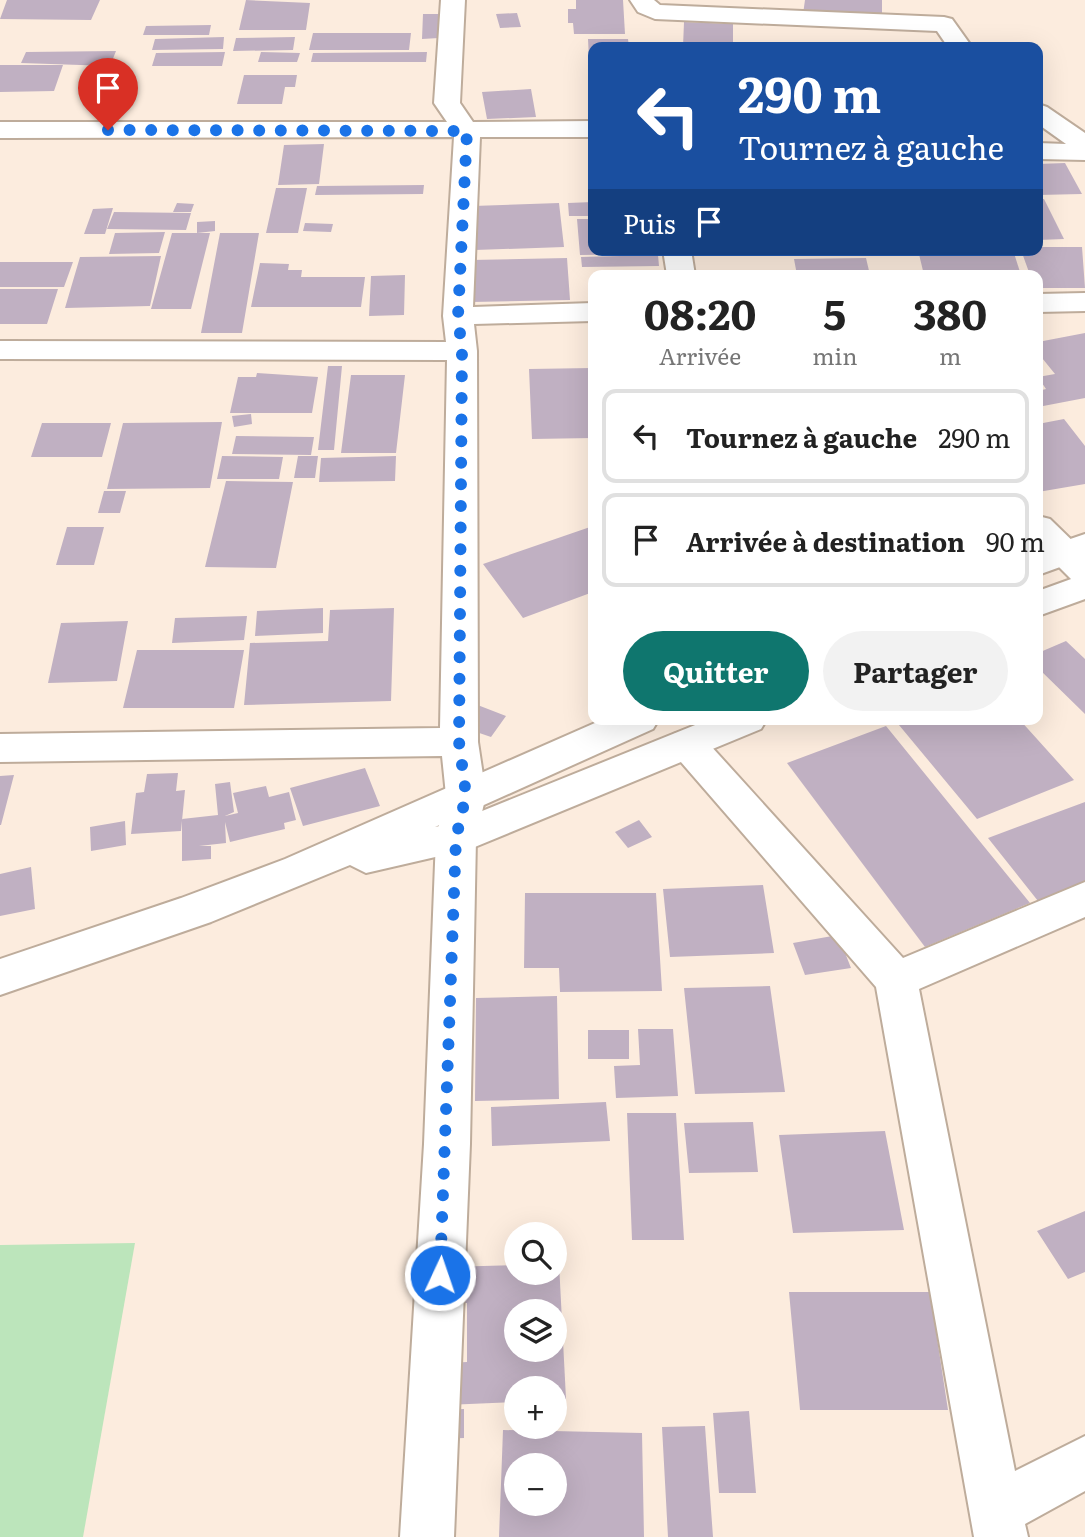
<!DOCTYPE html>
<html lang="fr">
<meta charset="utf-8">
<style>
body{margin:0;font-family:Literata,serif;background:#f2f2f2;color:#222;height:100vh;display:flex;flex-direction:column;font-size:26px;white-space:nowrap}
*{box-sizing:border-box;margin:0}
p{font-size:23px;color:#767676}
.icon{flex:none;width:38px;height:38px;fill:none;stroke:currentColor;stroke-width:2;stroke-linecap:round;stroke-linejoin:round}
.map{position:relative;flex:1;overflow:hidden}
.panel{position:absolute;left:588px;top:270px;width:455px;height:455px;display:flex;flex-direction:column;background:#fff;border-radius:14px;box-shadow:0 7px 28px #0002}
.panel>*{flex:none}
.guide{position:absolute;left:588px;top:42px;width:455px;height:214px;border-radius:14px;box-shadow:0 7px 28px #0002;background:#1a4fa0;color:#fff;overflow:hidden}
.controls{position:absolute;left:504px;top:1222px;display:grid;gap:14px}
.controls a{display:grid;place-items:center;width:63px;height:63px;border-radius:50%;background:#fff;box-shadow:0 7px 28px #0002;font-size:35px}
.pin{position:absolute;display:grid;place-items:center;width:60px;height:60px;color:#fff;margin:-72px -30px;border-radius:50% 50% 50% 0;rotate:-45deg;box-shadow:0 0 7px #0007}
.pin .icon{rotate:45deg}
.me{position:absolute;width:77px;margin:-38px;rotate:3deg;stroke-linejoin:round;filter:drop-shadow(0 0 5px #0008)}
.turn{display:flex;align-items:center;gap:24px;height:147px;padding:0 35px;font-size:32px}
.turn .icon{width:91px;height:91px;stroke-width:2.5}
.turn b{display:block;font-size:49px;line-height:60px}
.then{display:flex;align-items:center;height:66px;padding:0 35px;background:#0003;gap:14px;font-size:26px}
.eta{display:flex;justify-content:space-evenly;align-items:center;height:119px;text-align:center}
.eta b{font-size:42px;font-weight:700;line-height:49px}
.cta{display:flex;gap:14px;margin-top:auto;padding:14px 35px}
.cta a{flex:1;height:80px;border-radius:42px;background:#0f766e;color:#fff;font-size:28px;font-weight:700;line-height:80px;text-align:center}
.cta a+a{background:#f2f2f2;color:#222}
ul{padding:0;list-style:none}
li{display:flex;align-items:center;gap:21px;height:94px;margin:0 14px 10px;padding:0 21px;border:4px solid #e0e0e0;border-radius:14px}
li div{flex:1}
li b{display:block;font-size:26px}
li em{font-style:normal}
.map>svg:first-child{display:block}
</style>
<div class="map">
<svg width="1085" height="1537" viewBox="0 0 1085 1537">
<rect width="100%" height="100%" fill="#fcecde"/>
<path fill="#bce5bb" d="M135,1243L83,1537H0V1245Z"/>
<path fill="#c0b0c2" fill-rule="evenodd" d="M7,0H100L91,20L0,19Z
M246,0L310,3L306,30H239Z
M576,0H623L625,34H574L573,23H568V9H576Z
M805,0H882V19L803,14Z
M517,13L521,27L500,28L496,14Z
M423,14H439V38L422,39Z
M684,22L733,24V47H683Z
M211,25L209,35H143L146,26Z
M313,33H411L409,50H309Z
M224,37L223,49L152,50L155,39Z
M295,37L293,50L233,51L236,38Z
M588,39H628L629,47H593V59H589Z
M116,51L110,66L21,63L26,52Z
M225,52L222,66H152L156,53Z
M261,52L300,53L297,62H258Z
M427,52L426,62H311L313,53Z
M0,65H63L54,91L0,92Z
M244,75H297L295,87H285L282,104H237Z
M531,89L536,117L487,119L482,92Z
M324,144L319,184L278,185L284,145Z
M1065,163L1082,194L1038,195V164Z
M424,185L423,194L315,195L317,186Z
M276,188H307L298,233H266Z
M1038,199H1044L1064,239L1038,240Z
M593,202V216H569L568,203Z
M177,203L194,204L191,212H173Z
M559,203L564,247L475,250L473,206Z
M113,208L105,234H84L93,209Z
M114,212L191,213L186,230L107,229Z
M577,219H593V250H649L650,254L580,255Z
M215,221V231L197,233V222Z
M305,223L333,224L331,232L303,231Z
M165,232L159,253L109,254L115,233Z
M172,233H210L191,309H151Z
M220,233H259L242,333H201Z
M1038,247H1082L1085,288H1038V275H1030L1021,250H1038Z
M710,250H764V254L710,255Z
M770,250H803L804,255H771Z
M817,250H869L870,253L818,254Z
M918,250H1013L1021,275H924Z
M658,255L659,266L582,267L581,257Z
M161,256L150,306L65,308L80,257Z
M567,258L570,300L471,302V260Z
M866,258L870,275H797L794,259Z
M0,262H73L64,287H0Z
M260,263L289,264L288,270H302L301,277H365L361,307H251Z
M405,275L404,315L369,316L371,276Z
M0,289H58L47,324H0Z
M1085,333V398L1038,407V391L1046,389L1038,377L1055,374L1038,353V342Z
M328,366H342L334,450H318Z
M592,368L593,438L532,439L529,369Z
M257,373L318,377L312,413H230L238,377H256Z
M351,375H405L396,453H341Z
M251,414L252,424L234,427L232,416Z
M1064,419L1085,446V484L1038,492V424Z
M222,422L210,488L107,489L123,423Z
M42,423H111L102,457H31Z
M236,436L314,437L311,455L232,454Z
M222,456L283,457L279,479H217Z
M298,456H318L315,478H294Z
M396,456L395,481L319,482L321,458Z
M226,481L293,482L276,568L205,567Z
M104,491H126L120,513H98Z
M593,526V592L523,618L483,564Z
M67,527H104L94,565H56Z
M323,608V633L255,636L257,611Z
M394,608L391,701L244,705L250,643L328,641L330,610Z
M247,616L244,640L172,643L175,618Z
M128,621L117,681L48,683L61,623Z
M1066,641L1085,659V714L1038,668V653Z
M137,650H244L234,708H123Z
M475,704L506,716L491,737L459,726Z
M894,719H1019L1074,780L977,819Z
M886,726L1030,903L925,947L787,763Z
M365,768L380,806L303,826L290,788Z
M178,773L176,791L185,790L181,831L131,834L136,793L144,792L147,774Z
M14,775L1,825H0V776Z
M230,782L234,812L225,816L238,813L233,793L266,786L269,797L289,792L296,820L284,823L285,829L230,842L225,822L226,843L199,846H211V859L182,861V819L218,815L215,784Z
M1085,802V882L1038,901L988,838Z
M639,820L652,837L628,848L615,832Z
M125,821L126,845L91,851L90,827Z
M31,867L35,909L0,916V874Z
M763,885L774,953L670,957L663,889Z
M525,893H656L662,991L560,992L559,968H524Z
M838,935L851,968L805,975L793,943Z
M770,986L785,1092L695,1094L684,988Z
M557,996L559,1099L475,1101L476,998Z
M638,1029H673L678,1096L616,1098L614,1066L640,1065Z
M588,1030H629V1059H588Z
M606,1102L610,1141L492,1146L491,1107Z
M627,1113H676L684,1240H632Z
M753,1122L758,1172L689,1173L684,1123Z
M885,1131L904,1230L793,1233L779,1135Z
M1085,1211V1272L1068,1279L1037,1231Z
M555,1263H559L566,1399L555,1400V1388H516V1402L446,1405V1363L467,1362V1303L447,1304V1267L516,1265V1272H555ZM516,1311H555V1349H516Z
M789,1292H930L948,1410H800Z
M464,1409V1438L438,1439V1410Z
M749,1411L756,1493H719L713,1413Z
M705,1426L713,1537H668L662,1427Z
M503,1430L642,1433L644,1537H499ZM516,1465H555V1503H516Z"/>
<g fill="none" stroke-linecap="round" stroke-linejoin="round">
<defs>
<path id="minor" d="M441,0H465L460,103L473,122L593,121V137H480L473,307L593,303V321L474,324L477,351L478,742L486,795L476,838L470,1144L454,1537H400L424,1144L436,838L446,795L442,756L0,762V734L440,728L447,360L0,359V341L446,342L443,316L454,137L0,138V122H447L434,103Z
M630,0H654L660,5L944,17L952,19L972,47H948L937,31L655,19L638,12Z
M1038,104L1047,107L1085,133V160L1038,159V143L1066,144L1038,124Z
M663,250H691L695,275H667Z
M1085,293V311L1038,312V294Z
M1038,516L1050,519L1085,553V585L1073,581L1038,546Z
M687,730L700,734L903,958L1085,882V917L919,989L1015,1471L1085,1436V1491L1025,1524L1028,1537H974L876,987L674,754L668,744L674,734Z"/>
<path id="major" d="M1085,534V558L1038,575V550Z
M1085,574V599L1038,616V591Z
M604,719H659L653,729L435,827L450,824L710,719H767L761,729L470,849L366,873L350,865L211,922L0,995V959L181,898L285,859Z"/>
</defs>
<use href="#minor" stroke="#beac9b" stroke-width="4"/>
<use href="#major" stroke="#beac9b" stroke-width="4"/>
<use href="#minor" fill="#fff" fill-rule="evenodd"/>
<use href="#major" fill="#fff" fill-rule="evenodd"/>
</g>
<g fill="none" stroke-linecap="round" stroke-linejoin="round">
<path stroke="#1a73e8" stroke-width="12" stroke-dasharray="0 21.6" d="M108,130L467,131L458,316L462,351L459,742L466,795L456,838L440,1275"/>
</g>
</svg>
<div class="controls">
<a><svg class="icon" aria-label="search" viewBox="0 0 24 24"><circle cx="10" cy="10" r="6"/><path d="M15 15l6 6"/></svg></a>
<a><svg class="icon" aria-label="layers" viewBox="0 0 24 24"><path d="M12 4l9 5-9 5-9-5zM3 14l9 5 9-5"/></svg></a>
<a>+</a>
<a>−</a>
</div>
<div class="pin" style="left:108px;top:130px;background:#d93025"><svg class="icon" aria-label="arrive" viewBox="0 0 24 24"><path d="M6 21V4h12l-3 4 3 4H6"/></svg></div>
<svg class="me" style="left:440px;top:1275px" viewBox="-20 -20 40 40"><circle r="17" fill="#1a73e8" stroke="#fff" stroke-width="3"/><path d="M0-11L8 9 0 5-8 9z" fill="#fff"/></svg>
<div class="guide">
<div class="turn"><svg class="icon" aria-label="left" viewBox="0 0 24 24"><path d="M17 20v-9H6M10 6l-5 5 5 5"/></svg><div><b>290 m</b>Tournez à gauche</div></div>
<div class="then">Puis<svg class="icon" aria-label="arrive" viewBox="0 0 24 24"><path d="M6 21V4h12l-3 4 3 4H6"/></svg></div>
</div>
<section class="panel">
<div class="eta">
<div><b>08:20</b><p>Arrivée</p></div>
<div><b>5</b><p>min</p></div>
<div><b>380</b><p>m</p></div>
</div>
<ul>
<li><svg class="icon" aria-label="left" viewBox="0 0 24 24"><path d="M17 20v-9H6M10 6l-5 5 5 5"/></svg><div><b>Tournez à gauche</b></div><em>290 m</em></li>
<li><svg class="icon" aria-label="arrive" viewBox="0 0 24 24"><path d="M6 21V4h12l-3 4 3 4H6"/></svg><div><b>Arrivée à destination</b></div><em>90 m</em></li>
</ul>
<div class="cta"><a>Quitter</a><a>Partager</a></div>
</section>
</div>
